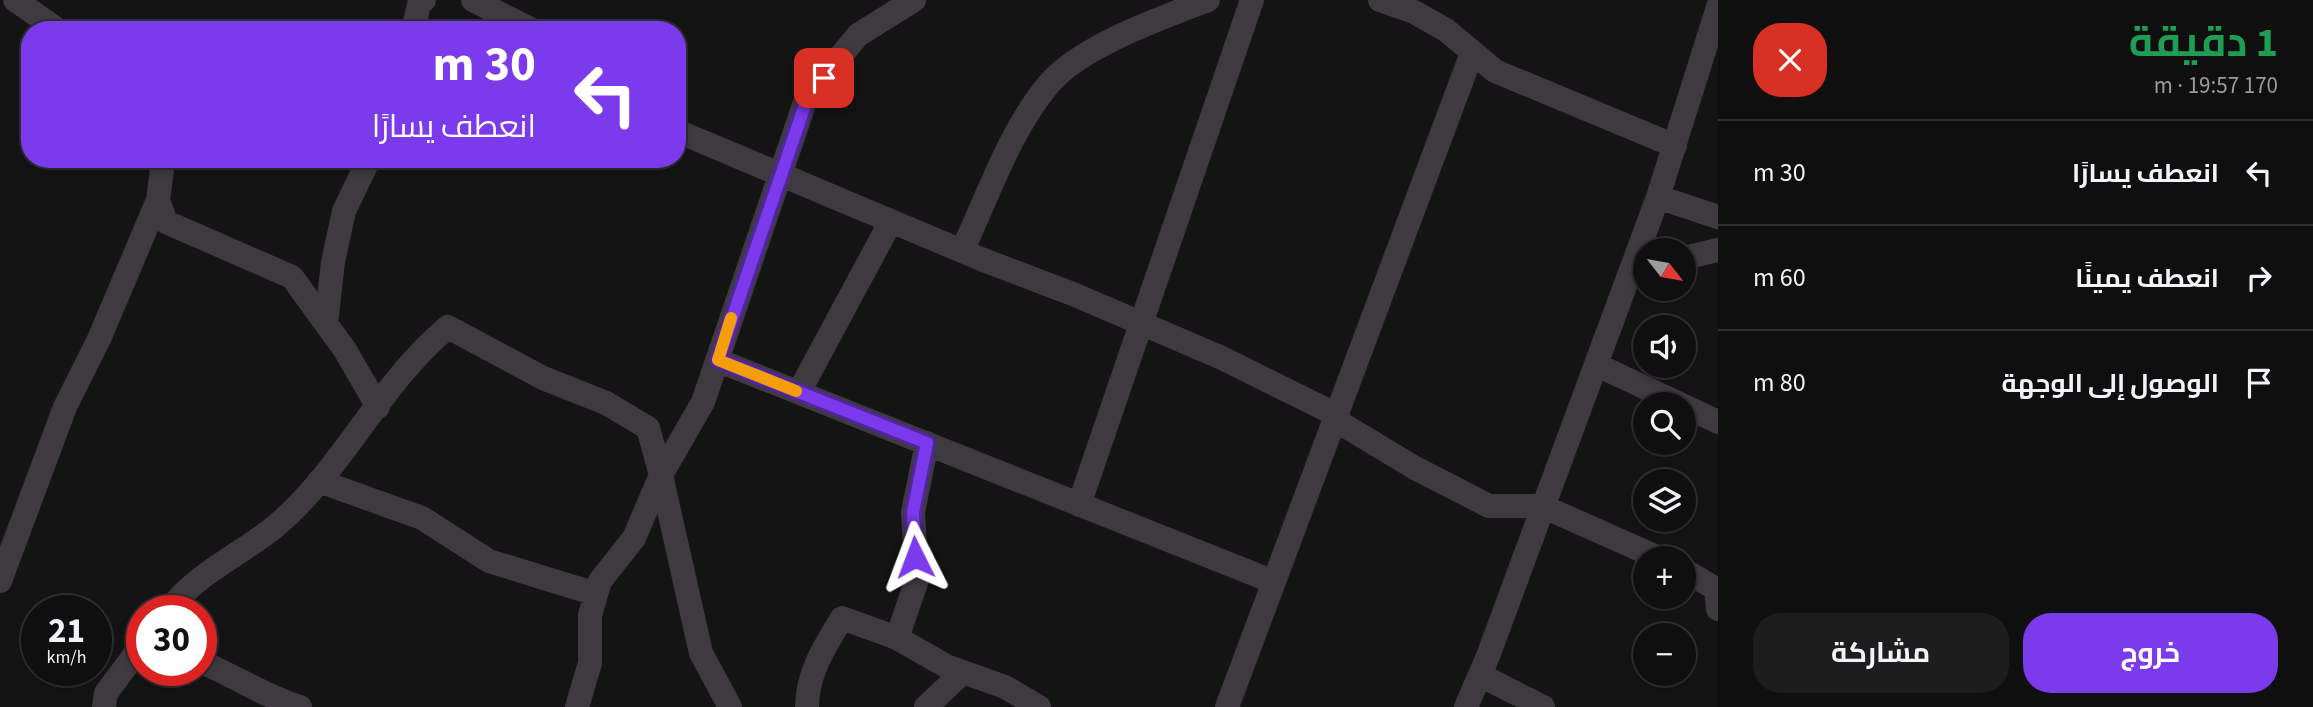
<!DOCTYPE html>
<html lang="ar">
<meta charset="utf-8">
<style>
body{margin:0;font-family:"Source Sans 3",Cairo,sans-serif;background:#1e1d1e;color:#f1f3f6;direction:rtl;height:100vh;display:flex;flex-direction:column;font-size:26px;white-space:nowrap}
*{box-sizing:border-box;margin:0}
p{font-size:23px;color:#9c9c9f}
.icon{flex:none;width:38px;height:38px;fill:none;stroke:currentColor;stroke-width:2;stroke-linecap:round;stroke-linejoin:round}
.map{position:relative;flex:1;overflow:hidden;direction:ltr}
.sheet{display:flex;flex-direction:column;background:#100f10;width:595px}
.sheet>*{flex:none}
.top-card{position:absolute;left:21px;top:21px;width:665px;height:147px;border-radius:28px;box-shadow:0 4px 10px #0003,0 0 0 2px #302f30;direction:rtl;background:#7c3aed;color:#fff;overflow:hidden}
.needle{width:46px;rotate:121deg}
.tools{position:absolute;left:1633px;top:238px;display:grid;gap:14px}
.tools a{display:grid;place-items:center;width:63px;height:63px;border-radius:50%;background:#100f10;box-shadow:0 4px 10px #0003,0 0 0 2px #302f30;font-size:35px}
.speed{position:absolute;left:21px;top:595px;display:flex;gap:14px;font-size:35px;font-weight:700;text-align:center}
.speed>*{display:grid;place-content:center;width:91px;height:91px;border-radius:50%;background:#100f10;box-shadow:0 4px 10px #0003,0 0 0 2px #302f30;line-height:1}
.speed small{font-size:18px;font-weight:400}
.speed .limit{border:10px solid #d22;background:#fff;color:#111}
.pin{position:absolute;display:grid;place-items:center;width:60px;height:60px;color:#fff;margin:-30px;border-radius:14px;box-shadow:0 4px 10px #0006}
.me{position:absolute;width:77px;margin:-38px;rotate:357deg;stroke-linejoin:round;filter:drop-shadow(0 0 5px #0008)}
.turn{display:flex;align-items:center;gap:24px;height:147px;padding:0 35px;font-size:32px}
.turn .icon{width:91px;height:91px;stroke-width:2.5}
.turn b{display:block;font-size:49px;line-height:60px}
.round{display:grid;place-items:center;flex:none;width:74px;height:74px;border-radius:28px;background:#1e1d1e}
.headline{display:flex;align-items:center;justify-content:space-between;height:119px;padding:0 35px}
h1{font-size:42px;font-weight:700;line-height:52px;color:#1e9e55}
.action{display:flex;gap:14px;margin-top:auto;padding:14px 35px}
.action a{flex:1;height:80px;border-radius:28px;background:#7c3aed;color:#fff;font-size:28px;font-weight:700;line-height:80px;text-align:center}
.action a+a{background:#1e1d1e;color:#f1f3f6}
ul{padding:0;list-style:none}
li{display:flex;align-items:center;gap:21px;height:105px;padding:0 35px;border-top:2px solid #302f30}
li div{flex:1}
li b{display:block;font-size:26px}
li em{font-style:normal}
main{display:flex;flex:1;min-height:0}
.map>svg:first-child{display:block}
</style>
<main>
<section class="sheet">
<div class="headline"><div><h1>1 دقيقة</h1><p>170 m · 19:57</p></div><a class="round" style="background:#d93025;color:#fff"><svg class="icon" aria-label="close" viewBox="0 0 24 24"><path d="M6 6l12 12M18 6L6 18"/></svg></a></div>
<ul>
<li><svg class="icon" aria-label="left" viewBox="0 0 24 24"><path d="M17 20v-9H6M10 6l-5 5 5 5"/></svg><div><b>انعطف يسارًا</b></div><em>30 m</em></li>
<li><svg class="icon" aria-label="right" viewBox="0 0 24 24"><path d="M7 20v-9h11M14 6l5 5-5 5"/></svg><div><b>انعطف يمينًا</b></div><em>60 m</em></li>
<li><svg class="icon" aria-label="arrive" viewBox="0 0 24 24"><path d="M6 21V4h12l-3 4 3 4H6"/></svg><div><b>الوصول إلى الوجهة</b></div><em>80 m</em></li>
</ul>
<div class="action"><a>خروج</a><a>مشاركة</a></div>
</section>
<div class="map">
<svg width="1718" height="707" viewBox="0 0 1718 707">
<rect width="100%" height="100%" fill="#151415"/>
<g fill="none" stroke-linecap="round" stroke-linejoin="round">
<path stroke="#3e3a3f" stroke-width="24" d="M15,0L58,30
M473,0L532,30
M1380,0L1414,12L1446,30L1495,71L1675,146
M413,30L419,5L424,0
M677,131L981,259L1073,294L1222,358L1337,415L1342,424L1415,468L1489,506H1542L1659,558
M158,159L162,170L158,200L166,222L292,277L345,350L378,407
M1658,197L1718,217
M962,251C988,196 1009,132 1048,85C1080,46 1162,18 1208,0
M1684,258L1718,250
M326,324L333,262L344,211L369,159
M717,360L1274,582
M1597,365L1680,404
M799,392L891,221
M1684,406L1718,422
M319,481L422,518L489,561L596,594
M1079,505L1252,0
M1684,570L1716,589L1718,609
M0,581L65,407L99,339L158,200
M168,611C196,573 241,555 277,525C344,468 380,383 448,327L543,378L606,403L648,428L661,475L634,538L600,581L590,615V663L577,707
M897,638L917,580L913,512L927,443
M201,662C235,676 266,697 300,707
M1480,675L1543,707
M104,707L106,693L142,645
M730,707L701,653L661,475L703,402L806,99L858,35L914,0
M807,707C807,673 825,646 842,618L897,638L946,666L1005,687L1039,707
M926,707L962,673
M1227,707L1472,53
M1466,707L1488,656L1658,197L1718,7"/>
</g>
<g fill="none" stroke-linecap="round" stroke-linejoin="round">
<defs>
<path id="route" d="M824,78L807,99L718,360L927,443L913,512L915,557"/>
</defs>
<use href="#route" stroke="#51269a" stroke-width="18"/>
<use href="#route" stroke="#7c3aed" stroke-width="12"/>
<path stroke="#f59e0b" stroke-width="12" d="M731,318L718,360L796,391"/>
</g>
</svg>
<div class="tools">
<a><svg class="needle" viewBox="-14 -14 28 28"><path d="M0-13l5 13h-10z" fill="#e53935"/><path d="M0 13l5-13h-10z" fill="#9c9c9f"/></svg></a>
<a><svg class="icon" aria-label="sound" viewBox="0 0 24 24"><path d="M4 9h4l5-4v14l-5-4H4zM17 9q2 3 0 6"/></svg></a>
<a><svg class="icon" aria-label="search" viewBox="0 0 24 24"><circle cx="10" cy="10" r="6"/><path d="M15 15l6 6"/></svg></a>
<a><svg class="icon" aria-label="layers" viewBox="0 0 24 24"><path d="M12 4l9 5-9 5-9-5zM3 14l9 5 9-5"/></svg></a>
<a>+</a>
<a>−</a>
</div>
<div class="speed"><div>21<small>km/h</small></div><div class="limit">30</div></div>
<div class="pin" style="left:824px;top:78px;background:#d93025"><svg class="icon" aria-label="arrive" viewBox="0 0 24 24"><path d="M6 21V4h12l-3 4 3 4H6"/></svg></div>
<svg class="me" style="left:915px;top:557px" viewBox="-20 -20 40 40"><path d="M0-17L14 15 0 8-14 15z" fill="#7c3aed" stroke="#fff" stroke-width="4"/></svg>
<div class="top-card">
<div class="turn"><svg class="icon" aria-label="left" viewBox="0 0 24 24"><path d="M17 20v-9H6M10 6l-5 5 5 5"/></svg><div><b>30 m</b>انعطف يسارًا</div></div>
</div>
</div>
</main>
